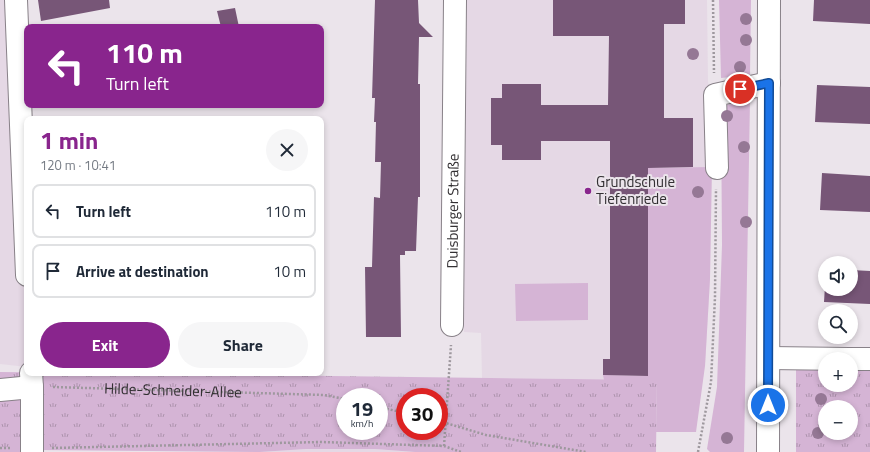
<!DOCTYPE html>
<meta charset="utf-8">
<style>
body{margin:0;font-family:"Titillium Web",sans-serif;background:#f6f6f7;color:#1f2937;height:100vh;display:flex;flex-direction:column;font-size:15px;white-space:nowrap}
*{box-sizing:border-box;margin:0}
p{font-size:13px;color:#747a83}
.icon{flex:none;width:22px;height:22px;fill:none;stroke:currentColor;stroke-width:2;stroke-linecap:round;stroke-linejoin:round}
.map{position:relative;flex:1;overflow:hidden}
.drawer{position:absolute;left:24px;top:116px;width:300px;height:260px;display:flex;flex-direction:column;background:#fff;border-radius:8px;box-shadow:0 2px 6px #0003}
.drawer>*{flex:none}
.banner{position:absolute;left:24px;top:24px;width:300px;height:84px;border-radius:8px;box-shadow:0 2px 6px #0003;background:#89258d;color:#fff;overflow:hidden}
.fabs{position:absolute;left:818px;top:256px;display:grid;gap:8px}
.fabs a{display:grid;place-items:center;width:40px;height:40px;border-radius:50%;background:#fff;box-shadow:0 2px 6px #0003;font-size:20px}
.speed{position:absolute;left:336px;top:388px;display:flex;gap:8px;font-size:20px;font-weight:700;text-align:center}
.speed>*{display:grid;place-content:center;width:52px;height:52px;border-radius:50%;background:#fff;box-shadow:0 2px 6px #0003;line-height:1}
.speed small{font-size:10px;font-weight:400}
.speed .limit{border:6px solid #d22;background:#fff;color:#111}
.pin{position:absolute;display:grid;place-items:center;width:34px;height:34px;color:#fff;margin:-17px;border:2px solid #fff;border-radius:50%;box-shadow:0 1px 4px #0007}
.me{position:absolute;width:44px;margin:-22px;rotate:0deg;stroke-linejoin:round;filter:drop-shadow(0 0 3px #0008)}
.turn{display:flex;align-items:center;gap:14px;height:84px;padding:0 16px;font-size:18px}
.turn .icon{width:52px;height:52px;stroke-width:2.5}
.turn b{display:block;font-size:28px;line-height:34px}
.round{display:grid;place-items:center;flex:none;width:42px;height:42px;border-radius:21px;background:#f6f6f7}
.overview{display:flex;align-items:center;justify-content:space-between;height:68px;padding:0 16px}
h1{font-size:24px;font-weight:700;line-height:30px;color:#89258d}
.primary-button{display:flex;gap:8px;margin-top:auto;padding:8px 16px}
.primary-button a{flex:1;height:46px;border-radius:24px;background:#89258d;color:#fff;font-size:16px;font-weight:700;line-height:46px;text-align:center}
.primary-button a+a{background:#f6f6f7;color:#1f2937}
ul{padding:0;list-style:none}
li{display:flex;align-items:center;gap:12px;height:54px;margin:0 8px 6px;padding:0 8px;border:2px solid #e0e1e3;border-radius:8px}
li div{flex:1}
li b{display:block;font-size:15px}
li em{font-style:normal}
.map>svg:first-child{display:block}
</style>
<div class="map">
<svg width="870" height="452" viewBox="0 0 870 452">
<defs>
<pattern id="park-tufts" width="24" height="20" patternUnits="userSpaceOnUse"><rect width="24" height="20" fill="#d5b4d5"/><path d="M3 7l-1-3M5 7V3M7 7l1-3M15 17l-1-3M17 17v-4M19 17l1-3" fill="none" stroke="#ad93ad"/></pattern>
</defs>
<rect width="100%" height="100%" fill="#ebe4eb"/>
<path fill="#e5d8e5" d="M0,0H16L27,275V367L0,364Z
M467,0H707L708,81L712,119L710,279L705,366L657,380L482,378L481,333L464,332Z
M306,449H375L415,452H260Z"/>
<path fill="#d5b4d5" d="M719,0H751L750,75L721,78Z
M750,100L744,452H710L707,449L717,387L722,245L721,106Z
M712,167L710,279L705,366L696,432H656L657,380H604L603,375L648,376V194L645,168Z
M588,283V320L516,321L515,284Z"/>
<path fill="url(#park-tufts)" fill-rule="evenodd" d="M796,367H825V385H851V367H870V452H796ZM825,407H851V433H825Z
M0,372L657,380L656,452H415L375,449H306L260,452L40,450L28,452H0ZM345,397H379V431H345ZM405,397H439V431H405Z"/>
<path fill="#775677" d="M38,0H109L110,8L41,21Z
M375,0H418L419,23L433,37H419L418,84H420V197H418L416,251H405V255H400L401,337H366L365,267H372L374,197L380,198L381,162H375L376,122H374L375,98H372Z
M553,0H685V24H664V118H693V167L648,168V376L603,375V359H610V141H541V160H502V145H491V98H502V84H541V105H608L609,36H553Z
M814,0H870V24L813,21Z
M235,8L239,27H221L217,11Z
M817,85L870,87V124L815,122Z
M822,173L870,176V212L820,210Z
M851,270L870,271V304L824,302L825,286V289H851Z"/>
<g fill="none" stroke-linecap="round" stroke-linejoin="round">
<defs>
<g id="minor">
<path d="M16,0L27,275"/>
<path d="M717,168L715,95L769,83"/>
<path id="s2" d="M452,325L455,0"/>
<path d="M769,358L849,359"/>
<path d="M851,359H870"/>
<path d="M31,373L32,387V452"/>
<path d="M0,390L32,387"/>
<path d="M768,452L769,0"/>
</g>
</defs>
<use href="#minor" stroke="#888188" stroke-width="24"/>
<g stroke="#9e989e" stroke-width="2.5" stroke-dasharray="2 2" stroke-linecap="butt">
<path d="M713,0L714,73"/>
<path id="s1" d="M53,387L324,395L345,399"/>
<path d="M379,407L405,413"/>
<path d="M439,421L486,435L586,452"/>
<path d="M444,446L451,345"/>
<path d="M0,448H11"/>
<path d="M52,448L321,442L444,446L461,452"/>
<path d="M698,452L711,382L715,297L716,189"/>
</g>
<use href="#minor" stroke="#fff" stroke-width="22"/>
</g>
<g fill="#957895">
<circle cx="746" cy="19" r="6"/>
<circle cx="746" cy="40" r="6"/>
<circle cx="693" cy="54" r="6"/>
<circle cx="740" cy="67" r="6"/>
<circle cx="727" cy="116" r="6"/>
<circle cx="744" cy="147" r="6"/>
<circle cx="698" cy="192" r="6"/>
<circle cx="746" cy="222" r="6"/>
<circle cx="821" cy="399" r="6"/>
<circle cx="818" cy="433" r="6"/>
<circle cx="727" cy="438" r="6"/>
</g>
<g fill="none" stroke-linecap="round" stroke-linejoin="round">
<defs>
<path id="route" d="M740,89L769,83L768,405"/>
</defs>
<use href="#route" stroke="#114b97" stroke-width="10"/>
<use href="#route" stroke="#1a73e8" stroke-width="7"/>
</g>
<circle fill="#89258d" stroke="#ebe4eb" stroke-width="1.5" cx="588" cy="191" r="4"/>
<g text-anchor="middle" stroke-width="4" stroke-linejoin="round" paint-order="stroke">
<g font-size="15" fill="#333033" stroke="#ebe4eb" text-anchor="start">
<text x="596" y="187">Grundschule<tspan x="596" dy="17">Tiefenriede</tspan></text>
</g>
<g font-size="15" fill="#333033" stroke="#ebe4eb">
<text dy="5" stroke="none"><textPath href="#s2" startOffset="114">Duisburger Straße</textPath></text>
<text dy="5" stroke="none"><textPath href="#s1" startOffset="120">Hilde-Schneider-Allee</textPath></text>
</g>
</g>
</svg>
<div class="fabs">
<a><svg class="icon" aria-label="sound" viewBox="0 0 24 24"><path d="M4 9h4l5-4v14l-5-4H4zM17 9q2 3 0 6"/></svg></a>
<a><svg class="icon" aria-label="search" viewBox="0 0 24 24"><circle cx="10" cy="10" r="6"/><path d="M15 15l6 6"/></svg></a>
<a>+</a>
<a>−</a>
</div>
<div class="speed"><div>19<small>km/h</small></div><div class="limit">30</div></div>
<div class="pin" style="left:740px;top:89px;background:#d93025"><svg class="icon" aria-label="arrive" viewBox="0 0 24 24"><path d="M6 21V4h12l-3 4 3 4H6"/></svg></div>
<svg class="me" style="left:768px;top:405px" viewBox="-20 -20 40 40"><circle r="17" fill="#1a73e8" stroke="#fff" stroke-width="3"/><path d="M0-11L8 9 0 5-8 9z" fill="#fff"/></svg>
<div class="banner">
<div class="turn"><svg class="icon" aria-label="left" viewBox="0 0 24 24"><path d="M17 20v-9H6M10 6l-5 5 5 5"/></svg><div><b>110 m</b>Turn left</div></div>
</div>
<section class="drawer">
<div class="overview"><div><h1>1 min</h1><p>120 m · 10:41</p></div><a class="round"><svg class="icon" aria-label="close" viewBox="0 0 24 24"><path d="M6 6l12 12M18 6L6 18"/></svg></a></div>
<ul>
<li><svg class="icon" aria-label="left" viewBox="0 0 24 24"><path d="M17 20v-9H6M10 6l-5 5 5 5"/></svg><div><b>Turn left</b></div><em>110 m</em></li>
<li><svg class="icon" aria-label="arrive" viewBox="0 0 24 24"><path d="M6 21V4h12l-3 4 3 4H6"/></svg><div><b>Arrive at destination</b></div><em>10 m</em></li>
</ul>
<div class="primary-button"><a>Exit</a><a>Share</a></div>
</section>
</div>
